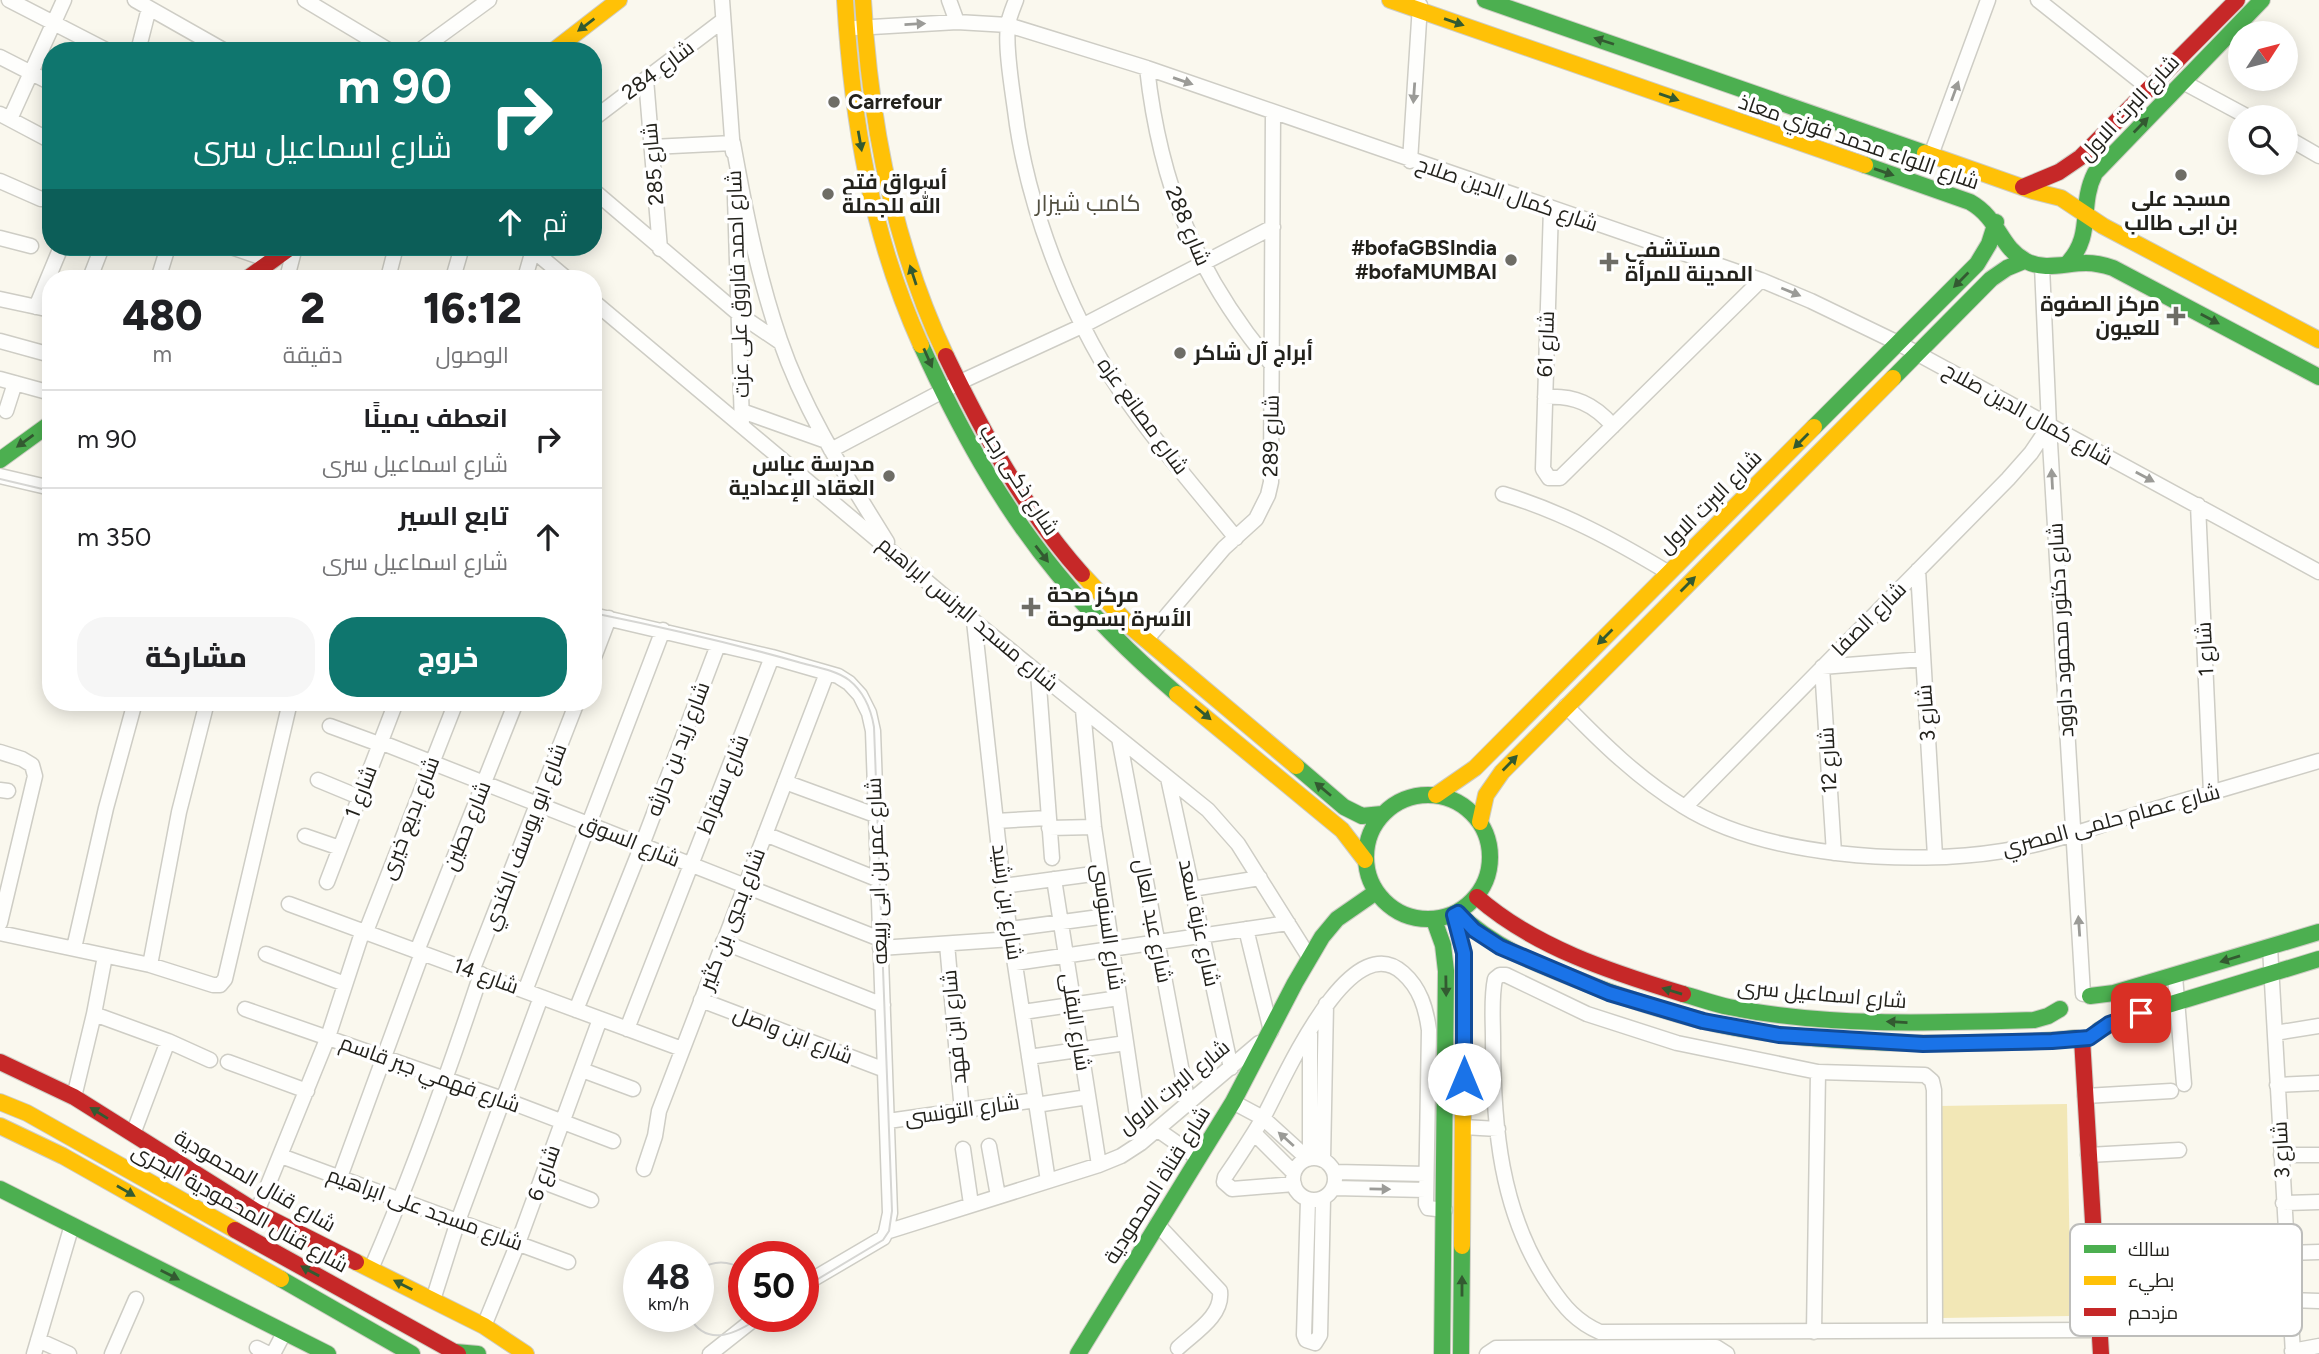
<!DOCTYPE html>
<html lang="ar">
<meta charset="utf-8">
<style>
body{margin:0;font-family:Figtree,Cairo,sans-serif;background:#f6f6f6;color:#202124;direction:rtl;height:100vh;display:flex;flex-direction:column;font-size:26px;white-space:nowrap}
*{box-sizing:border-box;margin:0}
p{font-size:23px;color:#757577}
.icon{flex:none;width:38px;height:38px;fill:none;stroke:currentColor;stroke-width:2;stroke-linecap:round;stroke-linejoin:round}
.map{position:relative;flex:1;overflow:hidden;direction:ltr}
.panel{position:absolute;left:42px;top:270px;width:560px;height:441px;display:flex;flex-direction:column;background:#fff;border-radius:28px;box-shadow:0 4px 18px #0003;direction:rtl}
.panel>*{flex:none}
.hud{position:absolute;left:42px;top:42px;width:560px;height:214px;border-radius:28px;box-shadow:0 4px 18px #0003;direction:rtl;background:#0f766e;color:#fff;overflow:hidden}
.needle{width:46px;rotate:54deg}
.controls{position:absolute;left:2228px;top:21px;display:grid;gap:14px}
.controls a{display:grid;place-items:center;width:70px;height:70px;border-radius:50%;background:#fff;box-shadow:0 4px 18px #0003;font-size:35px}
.speed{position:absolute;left:623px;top:1241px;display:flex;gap:14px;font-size:35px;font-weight:700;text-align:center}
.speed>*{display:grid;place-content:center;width:91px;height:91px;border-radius:50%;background:#fff;box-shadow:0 4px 18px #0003;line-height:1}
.speed small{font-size:18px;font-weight:400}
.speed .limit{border:10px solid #d22;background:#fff;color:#111}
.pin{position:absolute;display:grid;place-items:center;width:60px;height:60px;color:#fff;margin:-30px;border-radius:14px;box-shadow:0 4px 10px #0006}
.me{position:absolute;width:77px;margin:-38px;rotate:0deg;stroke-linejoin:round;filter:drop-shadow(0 0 5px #0008)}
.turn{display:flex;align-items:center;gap:24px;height:147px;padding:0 35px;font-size:32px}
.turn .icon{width:91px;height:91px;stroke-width:2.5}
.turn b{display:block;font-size:49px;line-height:60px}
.then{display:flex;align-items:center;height:66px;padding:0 35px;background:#0003;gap:14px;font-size:26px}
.eta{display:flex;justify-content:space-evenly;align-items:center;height:119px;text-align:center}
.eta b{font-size:42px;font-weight:800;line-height:49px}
.action{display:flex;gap:14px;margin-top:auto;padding:14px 35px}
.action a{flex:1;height:80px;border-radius:28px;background:#0f766e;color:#fff;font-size:28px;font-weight:800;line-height:80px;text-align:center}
.action a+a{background:#f6f6f6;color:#202124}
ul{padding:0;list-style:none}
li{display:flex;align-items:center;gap:21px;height:98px;padding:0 35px;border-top:2px solid #e0e0e0}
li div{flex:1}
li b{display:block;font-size:26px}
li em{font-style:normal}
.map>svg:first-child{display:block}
</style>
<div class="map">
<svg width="2319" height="1354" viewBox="0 0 2319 1354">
<rect width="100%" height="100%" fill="#faf8ee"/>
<path fill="#f2e7b6" d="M2067,1104L2071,1316L1942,1318L1938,1106Z"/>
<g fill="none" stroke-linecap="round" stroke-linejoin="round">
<defs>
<path id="street" d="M9,0L108,51
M135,0L225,51
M305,0L390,51
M722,0L733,152
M949,0L957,22
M1016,0C1013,8 1009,17 1008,25C1005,47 1012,88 1015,110C1027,209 1074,329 1133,409C1165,454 1201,495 1236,538
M2038,0L2150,89
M855,28L957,22L1008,25L1147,68L1761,280L1811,301L1898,343L2319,572
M138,51L149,8
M419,51L489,0
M0,57L51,83
M1147,68C1160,185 1196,274 1272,365
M646,79L660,249
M2183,82L2248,117
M0,114L51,141
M10,119L64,0
M593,119L722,21
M2286,137L2319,156
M652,147L733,143C745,210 758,276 780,340C805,413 847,477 887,542
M1931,155L1988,0
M1410,161L1420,5
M0,181L41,199L51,196
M593,190L740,315L780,342
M735,197L742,425
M1551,208L1543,469L1549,478H1560L1761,280
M0,238L31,246
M231,247L272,261
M529,247L566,278
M2042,266L2049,426L2083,994
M159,276L168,247
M90,278L102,247
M287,278L295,247
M388,278L396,247
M453,278L462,247
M525,278L533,250
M0,299L51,310
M593,301L974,621L1208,810L1238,844L1309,957
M36,307L61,247
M0,341L51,355
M0,379L51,393
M1545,397C1574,395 1594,404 1613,426
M6,411L15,383
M742,411L826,441
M831,450L958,383L1082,326L1273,227
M0,476L51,488
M1503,494C1563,512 1616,541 1669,573
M2198,505L2211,793
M1918,570L1935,856
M593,615L772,657L838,676L849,683L860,695L869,713L873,731L890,1213L886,1232L883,1238L803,1285
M974,621L1003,886L1048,1181
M1146,640L1224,548L1256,519L1268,495L1271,482L1273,112
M593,660L609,618
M1038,673L1052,858
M1566,706C1602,743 1639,779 1683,806C1764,857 1910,866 2003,851C2043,845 2082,831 2121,819C2187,800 2253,780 2319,761
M1083,710L1094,827L1141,1143
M330,726L379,744
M1119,738L1188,1104
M380,742L880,939
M0,752L22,759L32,765L35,776L0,923
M1168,778L1231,1068
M318,780L359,797
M785,782L875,815
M0,790L8,791
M1685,807L2008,479L2031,453L2049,426
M996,821L1048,818
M1049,828L1094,827
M765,834L877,879
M305,836L340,848
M1834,853L1822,667L1923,659
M1054,879L1099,1165
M327,882L396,702
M1003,886L1100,873
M1192,889L1260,878
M289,904L682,1049
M1010,929L1107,916
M1246,929L1271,1031
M0,933L150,965L213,985H220L225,979L290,702
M365,934L456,702
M723,942L883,1005
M947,944L962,1111
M2270,947L2293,1354
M74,948L106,808L135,702
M880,948L1012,939
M417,951L516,702
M266,954L345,984
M105,956L94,1014L168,1041L210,1060
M1015,963L1288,923
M150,965L179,812L207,702
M472,971L577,702
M2175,976L2184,1084
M525,991L663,630
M701,1000L885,1070
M245,1009L503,1099L613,1141
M576,1010L642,845L718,645
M1023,1012L1119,998
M627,1029L772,657
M2275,1033L2319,1026
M1029,1057L1126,1043
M228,1062L307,1091
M582,1070L633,1089
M2277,1085L2319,1083
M2085,1096L2171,1091
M74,1097L94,1014
M1233,1102L1263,1118L1308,1159
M1036,1105L1088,1097
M888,1121L1036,1100
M1463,1127L1498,1129
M1158,1130L1198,1158
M1254,1133L1294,1173
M133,1134L168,1041
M989,1146L998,1196
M963,1149L971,1204
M2088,1155L2179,1150
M2281,1155H2319
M281,1156L568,1262
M1293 1179a21 21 0 1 1 42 0a21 21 0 1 1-42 0Z
M1310,1158V1034
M1323,1160L1326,1004
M644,1169L655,1136L659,1111L827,673
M1335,1172L1426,1174
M340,1177L422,953
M541,1181L591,1200
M1294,1184L1232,1189L1224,1182L1225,1177C1238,1158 1251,1138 1263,1118C1282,1084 1349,924 1403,973C1420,988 1426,1008 1429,1030L1426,1204L1428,1208L1445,1210
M1334,1188L1426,1190
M1308,1200L1304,1335L1306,1340L1315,1343L1320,1335L1323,1199
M2283,1203L2319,1202
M257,1212L328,1037L362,933
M1157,1224L1220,1291C1223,1316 1195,1332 1178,1348
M886,1232L1099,1165L1121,1156L1141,1143L1259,1043
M2286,1253L2319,1252
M371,1269C413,1172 448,1074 481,974
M433,1300L458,1221L541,997
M2289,1300L2319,1301
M484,1326L518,1243L600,1019
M1935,1331L1934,1090L1932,1081L1925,1075L1818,1072L1677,1043L1587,1014L1506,975H1500L1495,979C1491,998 1493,1019 1493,1039C1493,1125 1500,1213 1550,1286C1564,1307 1577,1322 1600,1332L2099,1330
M1814,1332L1818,1072
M38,1340L69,1354
M257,1348L269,1354
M2292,1351L2319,1346
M34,1354L72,1225
M112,1354L136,1299
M273,1354L284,1333
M710,1354L758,1316
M1487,1354L1496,1348L1716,1347L1727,1354"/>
<path id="fast" d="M1485,0L1925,153
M1865,165L1970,202C2000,219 1999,247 2026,261C2044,271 2066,263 2086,263C2095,263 2104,265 2113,268L2319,377
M2067,264C2095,234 2078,207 2095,173L2262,0
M921,345C958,426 1000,504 1057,573C1093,617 1134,657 1177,694
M1893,378L1991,279L2007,268L2024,261
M1814,427L1977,264L1989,244L1996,222
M0,460L51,423
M1296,766L1344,807L1362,816L1382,814
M1366 857a62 62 0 1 1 124 0a62 62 0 1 1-124 0Z
M1458,913C1492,946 1534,963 1578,980C1629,1000 1682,1018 1736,1028C1807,1041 1892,1044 1964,1043C2002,1042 2039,1043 2076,1038
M1434,920L1443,945L1446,971L1442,1354
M1683,994C1698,998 1714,1004 1729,1007C1826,1027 1936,1023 2034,1020L2048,1016L2060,1009
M2090,996L2114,993L2319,932
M2099,1030L2122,1019L2319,959
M0,1189L328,1354
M281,1279L412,1354
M455,1352L478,1354
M1078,1354L1233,1102L1295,983L1322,937L1337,919L1376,892
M1461,1354L1462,1246"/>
<path id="slow" d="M845,0C852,120 871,234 921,345
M863,0C870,123 893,244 946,356
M1390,0L1865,165
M553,51L619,0
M1925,153L2033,191L2061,198L2103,226L2319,340
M1082,574L1132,628L1296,766
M1177,694L1342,830L1365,860
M1436,795L1475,768L1814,427
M1480,822L1486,795L1502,772L1893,378
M1454,915L1464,953L1462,1246
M0,1102L27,1113L235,1230
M0,1126L63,1156L281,1279
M356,1262L484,1326L526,1354"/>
<path id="jam" d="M2023,187L2059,172L2081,157L2237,0
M248,278L291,247
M946,356C983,433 1024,509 1082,574
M1477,897C1534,947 1611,972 1683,994
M2082,1039L2101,1354
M0,1062L74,1097L257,1212L356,1262
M235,1230L458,1354"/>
</defs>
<use href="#street" stroke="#cecdc5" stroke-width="17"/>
<use href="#fast" stroke="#cecdc5" stroke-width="18"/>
<use href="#slow" stroke="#cecdc5" stroke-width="18"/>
<use href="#jam" stroke="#cecdc5" stroke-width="18"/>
<use href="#street" stroke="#fefefc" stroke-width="14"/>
<use href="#fast" stroke="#4caf50" stroke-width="16"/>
<use href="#slow" stroke="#ffc107" stroke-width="16"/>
<use href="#jam" stroke="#c62828" stroke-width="16"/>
<path stroke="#d6d6d3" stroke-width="2" d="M0,479L51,491
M593,613C662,627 731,643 798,662C815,667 836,670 849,680C864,692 871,709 874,727L892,1211L889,1231L883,1240L803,1288
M698,1270C714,1260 728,1260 744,1270
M689,1316C707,1350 739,1332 762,1316"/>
</g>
<defs><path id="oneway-solid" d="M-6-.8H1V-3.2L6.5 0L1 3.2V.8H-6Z" transform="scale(1.75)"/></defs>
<g fill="#335a31">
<use href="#oneway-solid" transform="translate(1454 22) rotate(19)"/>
<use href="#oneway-solid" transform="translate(586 25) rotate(143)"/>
<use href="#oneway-solid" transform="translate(1604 41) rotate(-162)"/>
<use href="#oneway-solid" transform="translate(1669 97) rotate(19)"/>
<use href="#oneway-solid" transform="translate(2141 125) rotate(-46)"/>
<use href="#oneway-solid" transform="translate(860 141) rotate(80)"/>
<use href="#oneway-solid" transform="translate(1884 172) rotate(19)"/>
<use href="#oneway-solid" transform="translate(913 275) rotate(-108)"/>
<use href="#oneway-solid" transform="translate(1961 280) rotate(135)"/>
<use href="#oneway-solid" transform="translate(2210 319) rotate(28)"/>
<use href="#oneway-solid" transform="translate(928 358) rotate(66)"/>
<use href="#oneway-solid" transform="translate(25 441) rotate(144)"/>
<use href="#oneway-solid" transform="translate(1801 441) rotate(135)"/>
<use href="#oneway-solid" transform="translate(1042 554) rotate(52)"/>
<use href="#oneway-solid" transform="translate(1688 584) rotate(-45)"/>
<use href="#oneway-solid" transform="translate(1605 637) rotate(135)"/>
<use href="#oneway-solid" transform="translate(1203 713) rotate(40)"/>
<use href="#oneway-solid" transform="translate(1510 763) rotate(-46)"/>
<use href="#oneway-solid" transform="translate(1323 789) rotate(-140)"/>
<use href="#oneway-solid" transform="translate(2230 959) rotate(163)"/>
<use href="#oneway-solid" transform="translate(1446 986) rotate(89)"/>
<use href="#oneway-solid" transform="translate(1672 991) rotate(-163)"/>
<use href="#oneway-solid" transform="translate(1897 1022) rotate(-177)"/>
<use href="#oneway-solid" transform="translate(99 1113) rotate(-148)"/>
<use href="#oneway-solid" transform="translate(126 1191) rotate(30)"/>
<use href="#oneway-solid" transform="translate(310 1271) rotate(-151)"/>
<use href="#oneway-solid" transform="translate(170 1275) rotate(27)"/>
<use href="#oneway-solid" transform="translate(403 1285) rotate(-153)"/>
<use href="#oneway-solid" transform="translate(1462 1286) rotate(-90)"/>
</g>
<g fill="#9b9b97">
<use href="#oneway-solid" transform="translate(915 24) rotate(-3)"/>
<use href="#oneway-solid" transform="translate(1183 81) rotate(19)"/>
<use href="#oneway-solid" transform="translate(1955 91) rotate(-70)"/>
<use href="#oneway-solid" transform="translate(1414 93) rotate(94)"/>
<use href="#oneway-solid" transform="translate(1791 292) rotate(22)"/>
<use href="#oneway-solid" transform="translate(2145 477) rotate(28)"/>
<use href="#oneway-solid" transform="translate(2052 479) rotate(-93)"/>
<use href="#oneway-solid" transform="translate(2079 926) rotate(-94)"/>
<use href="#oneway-solid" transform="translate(1286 1139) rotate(-138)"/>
<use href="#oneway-solid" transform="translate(1380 1189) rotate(1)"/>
</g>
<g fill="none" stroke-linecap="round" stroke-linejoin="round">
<defs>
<path id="route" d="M1464,1079V953L1454,915L1458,913L1474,930L1500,947L1609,993L1703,1021L1779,1035L1923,1044L2052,1041L2089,1038L2109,1024L2141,1013"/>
</defs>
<use href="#route" stroke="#114b97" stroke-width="18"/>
<use href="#route" stroke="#1a73e8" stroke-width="12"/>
</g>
<g fill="#6e6d66" stroke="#fff" stroke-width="2.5">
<circle cx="834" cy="102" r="7"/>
<circle cx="2181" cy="175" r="7"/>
<circle cx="828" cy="194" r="7"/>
<circle cx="1511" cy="260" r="7"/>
<path d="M1605.5 251.5h7v7h7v7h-7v7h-7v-7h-7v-7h7z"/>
<path d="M2172.5 305.5h7v7h7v7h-7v7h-7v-7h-7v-7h7z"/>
<circle cx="1180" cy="353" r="7"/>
<circle cx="889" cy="476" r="7"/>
<path d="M1027.5 596.5h7v7h7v7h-7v7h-7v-7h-7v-7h7z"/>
</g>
<g text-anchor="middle" stroke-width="7" stroke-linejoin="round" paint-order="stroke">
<g font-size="21" fill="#23221c" stroke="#fff">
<text transform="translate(658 70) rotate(-37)" y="7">شارع 284</text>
<text transform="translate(2129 108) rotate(-47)" y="7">شارع البرت الاول</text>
<text transform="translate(1859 142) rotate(19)" y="7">شارع اللواء محمد فوزي معاذ</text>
<text transform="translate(653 164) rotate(-95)" y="7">شارع 285</text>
<text transform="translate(1507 194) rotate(19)" y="7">شارع كمال الدين صلاح</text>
<text transform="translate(1188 226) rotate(67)" y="7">شارع 288</text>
<text transform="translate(738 284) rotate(-92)" y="7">شارع احمد فاروق على عزت</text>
<text transform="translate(1546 344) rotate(-88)" y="7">شارع 61</text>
<text transform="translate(2028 414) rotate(29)" y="7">شارع كمال الدين صلاح</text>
<text transform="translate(1143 416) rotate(54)" y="7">شارع مصانع عزه</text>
<text transform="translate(1271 436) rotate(-89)" y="7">شارع 289</text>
<text transform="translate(1019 480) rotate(57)" y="7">شارع ذكى رجب</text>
<text transform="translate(1710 502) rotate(-45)" y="7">شارع البرت الاول</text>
<text transform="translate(968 614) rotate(40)" y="7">شارع مسجد البرنس ابراهيم</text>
<text transform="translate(1869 619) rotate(-45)" y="7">شارع الصفا</text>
<text transform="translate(2061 630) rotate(-93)" y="7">شارع دكتور محمود داوود</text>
<text transform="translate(2205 649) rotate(-93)" y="7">شارع 1</text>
<text transform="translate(1926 713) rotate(-94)" y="7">شارع 3</text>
<text transform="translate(678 749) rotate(-69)" y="7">شارع زيد بن حارثه</text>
<text transform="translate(1828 760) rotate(-93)" y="7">شارع 12</text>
<text transform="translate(723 784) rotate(-68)" y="7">شارع سقراط</text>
<text transform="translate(361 792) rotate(-69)" y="7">شارع 1</text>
<text transform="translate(410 818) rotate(-69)" y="7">شارع بديع خيرى</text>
<text transform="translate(2111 820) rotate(-15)" y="7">شارع عصام حلمى المصري</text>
<text transform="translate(467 826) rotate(-68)" y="7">شارع حطين</text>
<text transform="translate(525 837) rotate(-69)" y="7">شارع ابو يوسف الكندي</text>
<text transform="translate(630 841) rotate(22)" y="7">شارع السوق</text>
<text transform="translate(877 871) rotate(-92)" y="7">شارع عمر بن ابى ربيعه</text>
<text transform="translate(1007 902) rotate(82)" y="7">شارع ابن رشيد</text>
<text transform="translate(732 919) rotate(-69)" y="7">شارع يحيي بن كثير</text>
<text transform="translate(1153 921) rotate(79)" y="7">شارع عبد العال</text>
<text transform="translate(1199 923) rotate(78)" y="7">شارع عزبة سعد</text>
<text transform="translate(1108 927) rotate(82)" y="7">شارع السنوسى</text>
<text transform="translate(486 976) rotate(20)" y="7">شارع 14</text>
<text transform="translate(1822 994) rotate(5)" y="7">شارع اسماعيل سرى</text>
<text transform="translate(1076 1022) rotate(81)" y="7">شارع البقلى</text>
<text transform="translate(954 1027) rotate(-95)" y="7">شارع ابن فهد</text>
<text transform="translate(793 1035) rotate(21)" y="7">شارع ابن واصل</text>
<text transform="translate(430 1074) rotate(20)" y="7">شارع فهمي جبر قاسم</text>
<text transform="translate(1174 1087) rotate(-39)" y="7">شارع البرت الاول</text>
<text transform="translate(962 1110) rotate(-8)" y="7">شارع التونسى</text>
<text transform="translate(2281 1150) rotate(-93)" y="7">شارع 3</text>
<text transform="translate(544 1173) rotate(-70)" y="7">شارع 6</text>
<text transform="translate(255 1181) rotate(30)" y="7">شارع قنال المحمودية</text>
<text transform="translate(1157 1185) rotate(-58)" y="7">شارع قناة المحمودية</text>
<text transform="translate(240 1208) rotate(29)" y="7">شارع قنال المحمودية البحرى</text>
<text transform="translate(425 1209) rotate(20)" y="7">شارع مسجد على ابراهيم</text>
</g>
<g font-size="21" font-weight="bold" fill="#23221c" stroke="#fff" text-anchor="start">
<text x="848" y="109">Carrefour</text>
<text x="842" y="189">أسواق فتح<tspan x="842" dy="24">الله للجملة</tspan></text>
<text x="2181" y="206" text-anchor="middle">مسجد على<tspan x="2181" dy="24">بن ابى طالب</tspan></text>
<text x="1497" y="255" text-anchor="end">#bofaGBSIndia<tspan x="1497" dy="24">#bofaMUMBAI</tspan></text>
<text x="1625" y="257">مستشفى<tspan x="1625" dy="24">المدينة للمرأة</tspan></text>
<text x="2160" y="311" text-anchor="end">مركز الصفوة<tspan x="2160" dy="24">للعيون</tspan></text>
<text x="1194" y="360">أبراج آل شاكر</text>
<text x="875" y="471" text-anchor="end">مدرسة عباس<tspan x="875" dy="24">العقاد الإعدادية</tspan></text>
<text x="1047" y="602">مركز صحة<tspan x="1047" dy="24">الأسرة بسموحة</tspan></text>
</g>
<g font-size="23" fill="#524f40" stroke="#fff">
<text x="1088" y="211">كامب شيزار</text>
</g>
</g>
<rect x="2070" y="1224" width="232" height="112" rx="10" fill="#fff" stroke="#bdbdbb" stroke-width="2"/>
<rect x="2084" y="1245" width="32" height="8" fill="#4caf50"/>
<rect x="2084" y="1276" width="32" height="9" fill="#ffc107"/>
<rect x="2084" y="1308" width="32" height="8" fill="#c62828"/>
<g font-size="19" fill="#23221c">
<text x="2128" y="1256">سالك</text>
<text x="2128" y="1287">بطيء</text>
<text x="2128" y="1319">مزدحم</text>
</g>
</svg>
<div class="controls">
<a><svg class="needle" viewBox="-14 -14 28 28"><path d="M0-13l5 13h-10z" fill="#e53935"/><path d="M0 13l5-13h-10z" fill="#757577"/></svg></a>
<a><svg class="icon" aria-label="search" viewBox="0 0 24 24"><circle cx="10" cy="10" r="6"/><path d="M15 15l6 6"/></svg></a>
</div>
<div class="speed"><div>48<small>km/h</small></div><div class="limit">50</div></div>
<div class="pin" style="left:2141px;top:1013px;background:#d93025"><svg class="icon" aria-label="arrive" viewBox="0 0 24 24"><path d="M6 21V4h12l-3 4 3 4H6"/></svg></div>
<svg class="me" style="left:1464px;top:1079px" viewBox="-20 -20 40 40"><circle r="19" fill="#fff"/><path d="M0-13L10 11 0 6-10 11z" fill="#1a73e8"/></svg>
<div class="hud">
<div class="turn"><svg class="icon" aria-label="right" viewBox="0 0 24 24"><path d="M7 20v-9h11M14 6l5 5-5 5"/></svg><div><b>90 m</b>شارع اسماعيل سرى</div></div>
<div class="then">ثم<svg class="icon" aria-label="ahead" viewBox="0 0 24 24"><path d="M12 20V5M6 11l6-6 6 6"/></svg></div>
</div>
<section class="panel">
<div class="eta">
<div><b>16:12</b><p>الوصول</p></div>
<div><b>2</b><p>دقيقة</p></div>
<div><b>480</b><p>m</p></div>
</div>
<ul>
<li><svg class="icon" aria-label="right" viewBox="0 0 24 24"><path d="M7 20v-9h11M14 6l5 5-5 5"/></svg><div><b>انعطف يمينًا</b><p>شارع اسماعيل سرى</p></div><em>90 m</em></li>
<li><svg class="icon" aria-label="ahead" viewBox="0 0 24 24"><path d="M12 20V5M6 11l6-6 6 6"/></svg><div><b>تابع السير</b><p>شارع اسماعيل سرى</p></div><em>350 m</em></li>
</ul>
<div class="action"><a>خروج</a><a>مشاركة</a></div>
</section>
</div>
